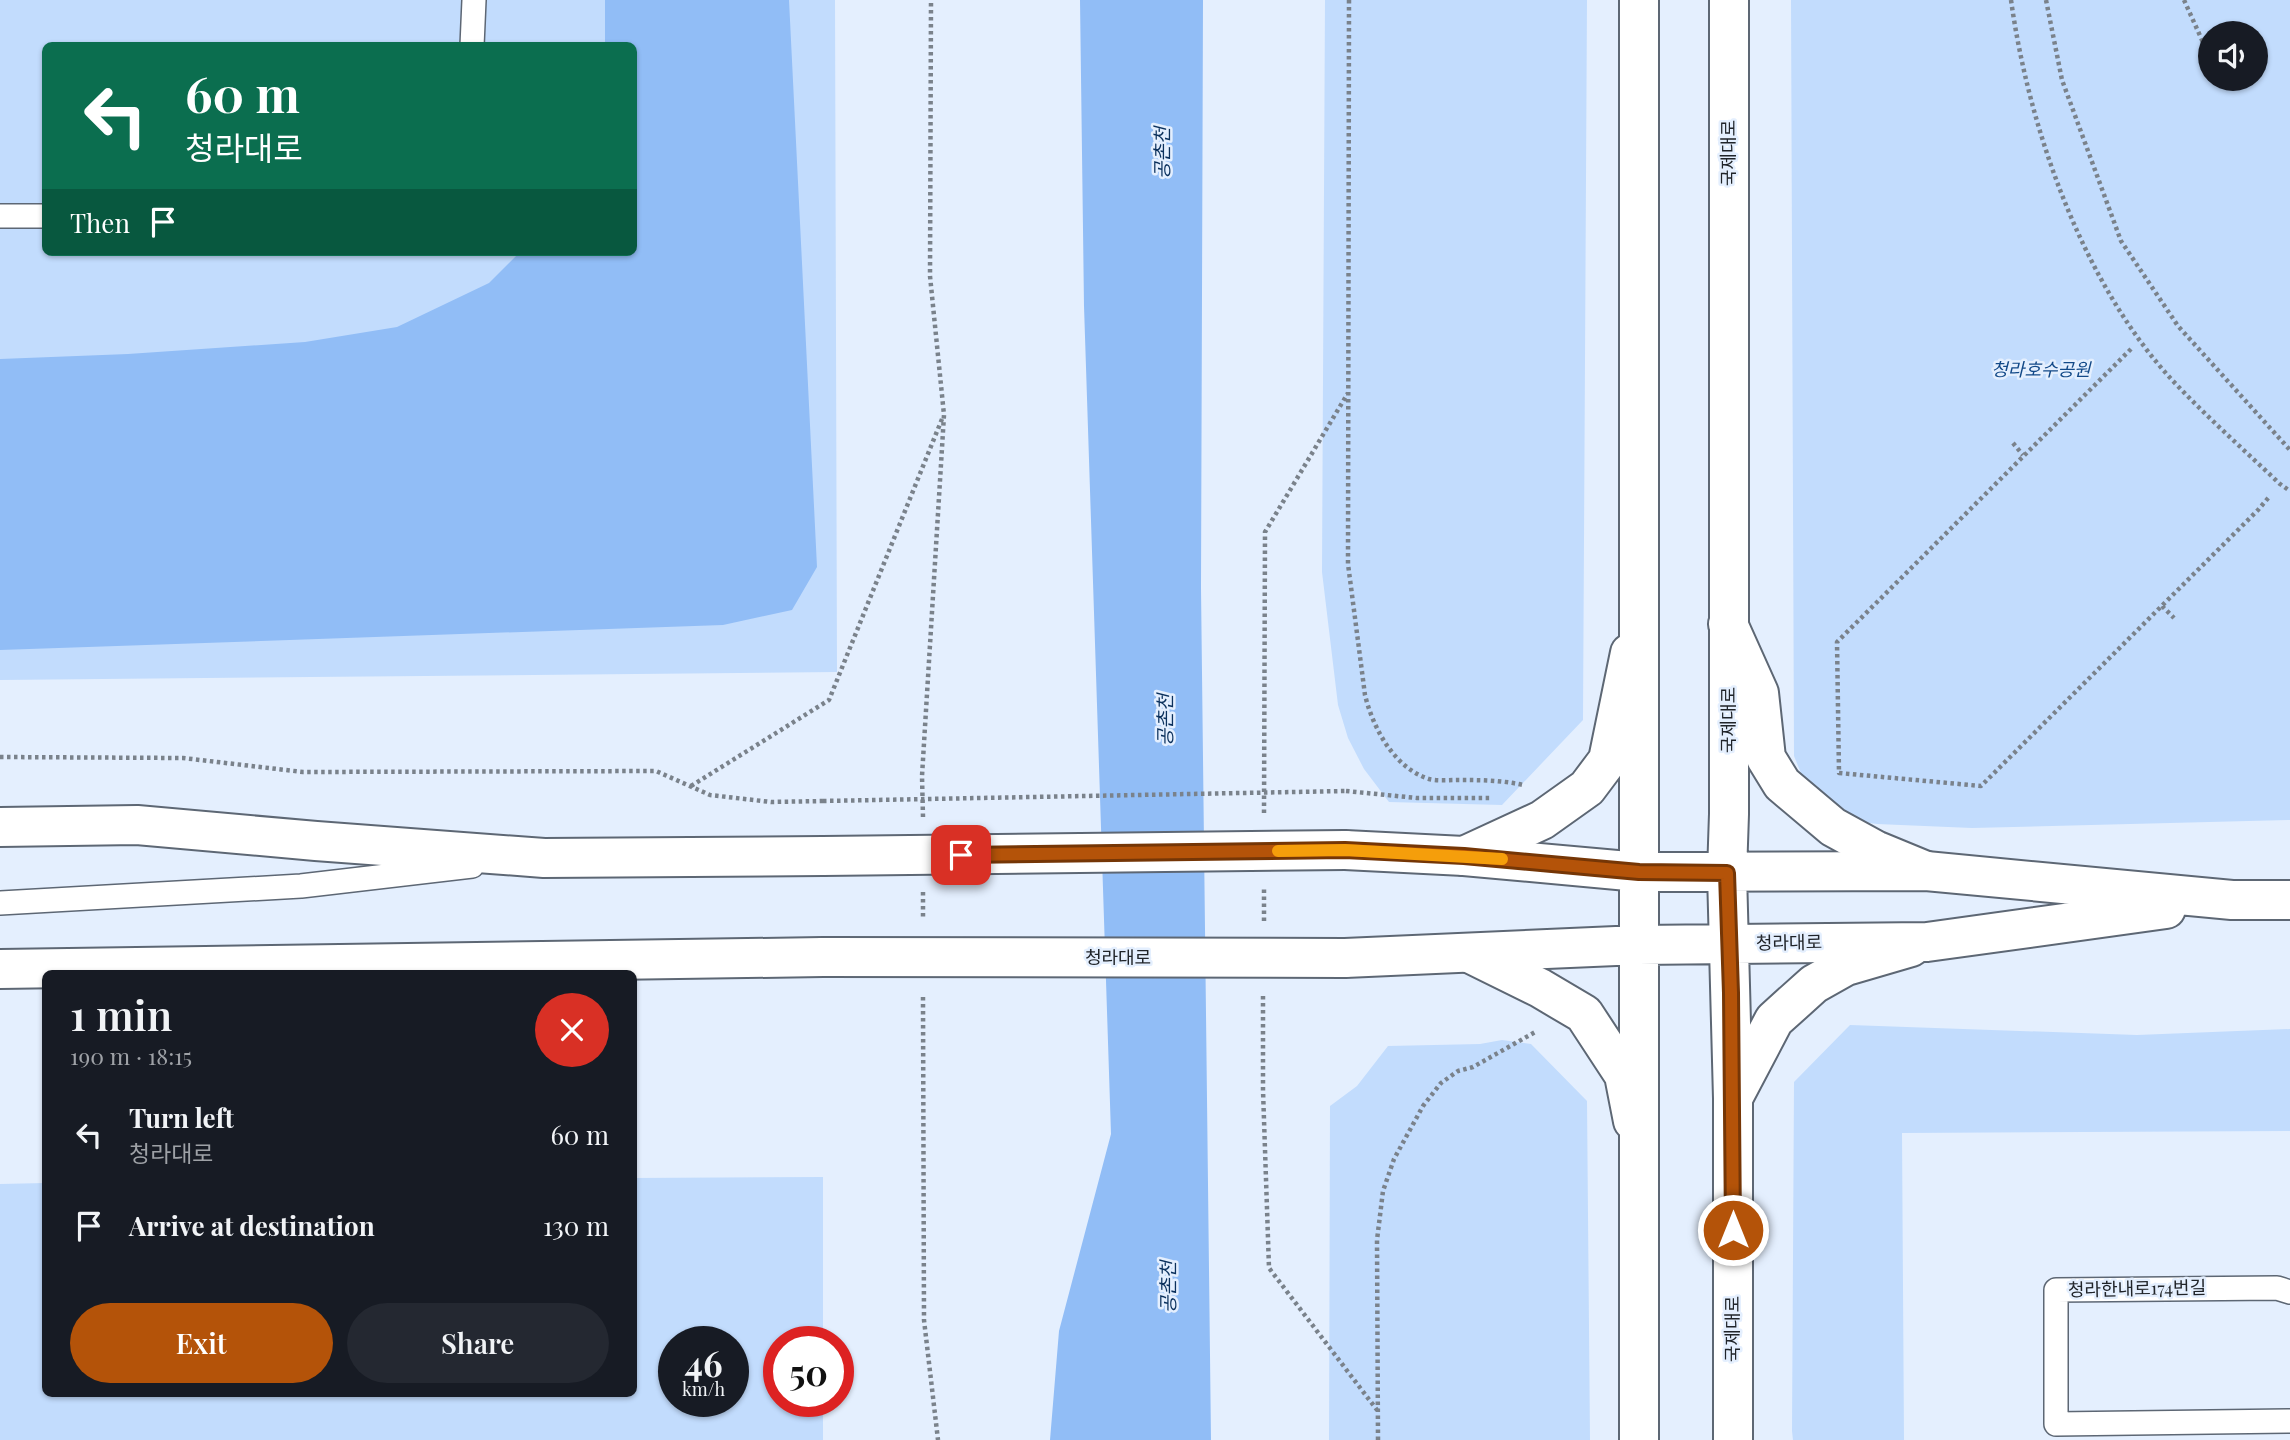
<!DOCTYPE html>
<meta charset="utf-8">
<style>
body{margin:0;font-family:"Playfair Display","Noto Sans KR",serif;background:#242831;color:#f1f3f6;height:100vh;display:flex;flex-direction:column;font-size:26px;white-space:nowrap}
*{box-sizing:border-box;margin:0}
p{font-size:23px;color:#9ea1a6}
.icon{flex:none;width:38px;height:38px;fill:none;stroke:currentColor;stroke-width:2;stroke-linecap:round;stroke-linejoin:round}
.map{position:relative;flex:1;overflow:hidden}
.drawer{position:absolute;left:42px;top:970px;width:595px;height:427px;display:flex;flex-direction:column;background:#171b24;border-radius:10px;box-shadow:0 2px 5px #0004}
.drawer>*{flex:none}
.top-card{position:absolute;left:42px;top:42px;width:595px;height:214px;border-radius:10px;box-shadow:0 2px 5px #0004;background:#0b6e4f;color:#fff;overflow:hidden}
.fabs{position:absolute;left:2198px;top:21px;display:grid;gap:14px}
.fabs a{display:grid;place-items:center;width:70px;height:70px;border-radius:50%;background:#171b24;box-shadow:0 2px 5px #0004;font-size:35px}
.speed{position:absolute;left:658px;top:1326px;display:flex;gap:14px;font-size:35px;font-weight:700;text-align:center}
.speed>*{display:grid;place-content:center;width:91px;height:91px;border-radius:50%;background:#171b24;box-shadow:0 2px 5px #0004;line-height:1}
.speed small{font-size:18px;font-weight:400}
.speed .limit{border:10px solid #d22;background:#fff;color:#111}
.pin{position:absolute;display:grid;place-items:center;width:60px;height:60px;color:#fff;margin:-30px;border-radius:14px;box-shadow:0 4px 10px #0006}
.me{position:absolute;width:77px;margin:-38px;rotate:0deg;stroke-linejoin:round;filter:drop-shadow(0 0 5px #0008)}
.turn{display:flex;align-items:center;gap:24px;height:147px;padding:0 28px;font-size:32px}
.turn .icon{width:91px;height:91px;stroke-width:2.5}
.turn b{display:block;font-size:49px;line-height:60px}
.then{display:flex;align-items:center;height:66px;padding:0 28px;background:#0003;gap:14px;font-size:26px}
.round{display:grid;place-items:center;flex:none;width:74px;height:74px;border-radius:37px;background:#242831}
.head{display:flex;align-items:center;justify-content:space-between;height:119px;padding:0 28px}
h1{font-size:42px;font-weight:600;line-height:52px}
.cta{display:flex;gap:14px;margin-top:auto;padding:14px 28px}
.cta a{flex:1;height:80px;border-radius:42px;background:#b45309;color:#fff;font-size:28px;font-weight:600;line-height:80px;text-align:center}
.cta a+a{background:#242831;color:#f1f3f6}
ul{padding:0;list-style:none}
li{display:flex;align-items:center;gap:21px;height:91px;padding:0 28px}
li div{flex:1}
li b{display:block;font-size:26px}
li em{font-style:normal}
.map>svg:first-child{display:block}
</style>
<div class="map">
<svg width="2290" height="1440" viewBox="0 0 2290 1440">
<rect width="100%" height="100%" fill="#e4effe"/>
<path fill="#c2dcfd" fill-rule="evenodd" d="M0,0H835L837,672L0,680ZM46,46H634V252H46Z
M1325,0H1587L1583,720L1502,805L1389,802L1364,769L1348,738L1338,705L1322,572Z
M1791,0H2290V820L1972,828L1877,824L1842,819L1803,778L1794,756ZM2210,33H2256V79H2210Z
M1850,1025L2137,1035L2290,1029V1131L1902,1133L1904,1440H1793L1792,1431L1794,1082Z
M1502,1040L1531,1044L1587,1101L1590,1440H1329L1330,1106L1357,1086L1388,1046L1480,1044Z
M823,1177V1342H779V1402H823V1440H0V1184L45,1183L46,1393H634V1178ZM733,1342V1402H674V1342Z"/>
<path fill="#91bdf6" d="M605,0H789L817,567L792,610L723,625L0,650V359L128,354L305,342L397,327L489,283L520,252H634V46L605,45Z
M1080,0H1203L1201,588L1211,1440H1050L1059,1331L1111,1134L1084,306Z"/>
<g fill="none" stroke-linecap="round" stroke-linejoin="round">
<defs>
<path id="service" d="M472,46L474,0
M0,216H46
M0,903L301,886L472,866
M2290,1292L2277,1288L2056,1290V1424L2290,1421"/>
<path id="tertiary" d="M1728,624L1759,693L1766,758L1782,784L1833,827L1875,850L1926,871
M1464,856L1542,820L1587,788L1608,760L1630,653
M1469,953L1540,988L1584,1014L1624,1075L1633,1121
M1733,1098L1774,1020L1814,984L1846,966L1911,947"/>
<path id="secondary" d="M1639,0V1440
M1729,0V814L1727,873L1733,1098V1440
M0,827L137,825L316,841L544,858L823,856
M1345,850L1464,856L1639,872L1926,871L2232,900H2290
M1345,958L1639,945L1927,942L2166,909
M0,969L823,957"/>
</defs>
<use href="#service" stroke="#5d6774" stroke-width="26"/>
<use href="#tertiary" stroke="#5d6774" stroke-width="42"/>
<use href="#secondary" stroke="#5d6774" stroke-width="42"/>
<path stroke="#7a828b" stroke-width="4.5" stroke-dasharray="3.5 3.5" stroke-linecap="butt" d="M1349,0L1348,564L1365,695C1373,728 1394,768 1429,779C1437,781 1448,780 1457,780C1479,780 1501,780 1523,785
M2011,0C2029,129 2083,284 2173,381C2207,417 2244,450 2280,484L2290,491
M2046,0L2062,80L2121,241L2178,326L2290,450
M2184,0L2206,49
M2131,349L1837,642L1839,773L1981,786L2258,510L2269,497
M2013,443L2023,455
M2162,606L2174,618
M0,757L183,758L303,772L656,771L710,795L771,802L823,801
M691,786L829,700L942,419
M1346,791L1417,798H1490
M1264,813L1265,532L1348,393
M923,817L922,776L944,415L930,276L931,0
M923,892V918
M1264,921V888
M1263,996V1090L1269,1268L1377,1410
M923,997L924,1320L938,1440
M1378,1440L1377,1240L1383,1191L1394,1159L1423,1106L1441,1083L1458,1071L1473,1067L1537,1031"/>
<use href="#service" stroke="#fff" stroke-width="23"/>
<use href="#tertiary" stroke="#fff" stroke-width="38"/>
<use href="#secondary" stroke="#fff" stroke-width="38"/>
<defs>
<path id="secondary-bridge" d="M823,856L1345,850
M823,957L1345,958"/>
</defs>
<use href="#secondary-bridge" stroke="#5d6774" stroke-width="42" stroke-linecap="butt"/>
<path stroke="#7a828b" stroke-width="4.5" stroke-dasharray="3.5 3.5" stroke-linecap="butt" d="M823,801L1346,791"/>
<use href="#secondary-bridge" stroke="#fff" stroke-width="38"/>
</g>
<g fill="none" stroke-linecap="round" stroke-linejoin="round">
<defs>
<path id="route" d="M961,855L1345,850L1464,856L1639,872L1727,873L1731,993L1733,1230"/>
</defs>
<use href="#route" stroke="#753606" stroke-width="18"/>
<use href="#route" stroke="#b45309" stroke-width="12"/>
<path stroke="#f59e0b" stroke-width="12" d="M1278,851L1345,850L1502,859"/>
</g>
<g text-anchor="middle" stroke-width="5" stroke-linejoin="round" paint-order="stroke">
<g font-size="18" fill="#202429" stroke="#e4effe">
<text transform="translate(1729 153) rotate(-90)" y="6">국제대로</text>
<text transform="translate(1729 720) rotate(-90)" y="6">국제대로</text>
<text transform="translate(1789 943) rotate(-1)" y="6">청라대로</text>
<text x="1118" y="964">청라대로</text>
<text transform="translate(2137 1289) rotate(-1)" y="6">청라한내로174번길</text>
<text transform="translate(1733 1329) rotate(-90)" y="6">국제대로</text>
</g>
<g font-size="18" font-style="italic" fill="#124988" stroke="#e4effe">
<text x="2041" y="376">청라호수공원</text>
</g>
<g font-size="19" font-style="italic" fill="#0b315d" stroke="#e4effe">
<text transform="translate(1162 153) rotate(-90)" y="7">공촌천</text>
<text transform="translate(1165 720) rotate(-90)" y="7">공촌천</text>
<text transform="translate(1168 1287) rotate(-90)" y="7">공촌천</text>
</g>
</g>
</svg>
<div class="fabs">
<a><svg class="icon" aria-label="sound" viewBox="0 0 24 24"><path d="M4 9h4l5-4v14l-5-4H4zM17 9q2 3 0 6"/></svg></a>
</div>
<div class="speed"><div>46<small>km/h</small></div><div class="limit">50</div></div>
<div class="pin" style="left:961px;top:855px;background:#d93025"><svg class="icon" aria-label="arrive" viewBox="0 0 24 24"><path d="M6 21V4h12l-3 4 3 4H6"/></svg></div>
<svg class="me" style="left:1733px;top:1230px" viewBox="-20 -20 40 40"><circle r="17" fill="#b45309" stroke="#fff" stroke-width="3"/><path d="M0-11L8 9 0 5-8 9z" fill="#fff"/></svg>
<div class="top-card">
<div class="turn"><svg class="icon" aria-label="left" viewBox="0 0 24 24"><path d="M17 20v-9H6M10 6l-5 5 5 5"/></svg><div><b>60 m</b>청라대로</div></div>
<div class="then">Then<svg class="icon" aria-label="arrive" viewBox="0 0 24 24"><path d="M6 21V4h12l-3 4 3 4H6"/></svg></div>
</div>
<section class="drawer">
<div class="head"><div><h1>1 min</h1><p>190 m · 18:15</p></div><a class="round" style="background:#d93025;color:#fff"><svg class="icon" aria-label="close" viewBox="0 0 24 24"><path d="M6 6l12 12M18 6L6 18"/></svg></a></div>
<ul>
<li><svg class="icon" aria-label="left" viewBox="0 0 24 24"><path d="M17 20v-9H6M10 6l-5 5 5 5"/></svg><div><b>Turn left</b><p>청라대로</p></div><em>60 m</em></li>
<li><svg class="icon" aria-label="arrive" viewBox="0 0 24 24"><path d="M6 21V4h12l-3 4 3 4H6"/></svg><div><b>Arrive at destination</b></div><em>130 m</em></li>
</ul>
<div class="cta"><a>Exit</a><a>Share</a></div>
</section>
</div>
